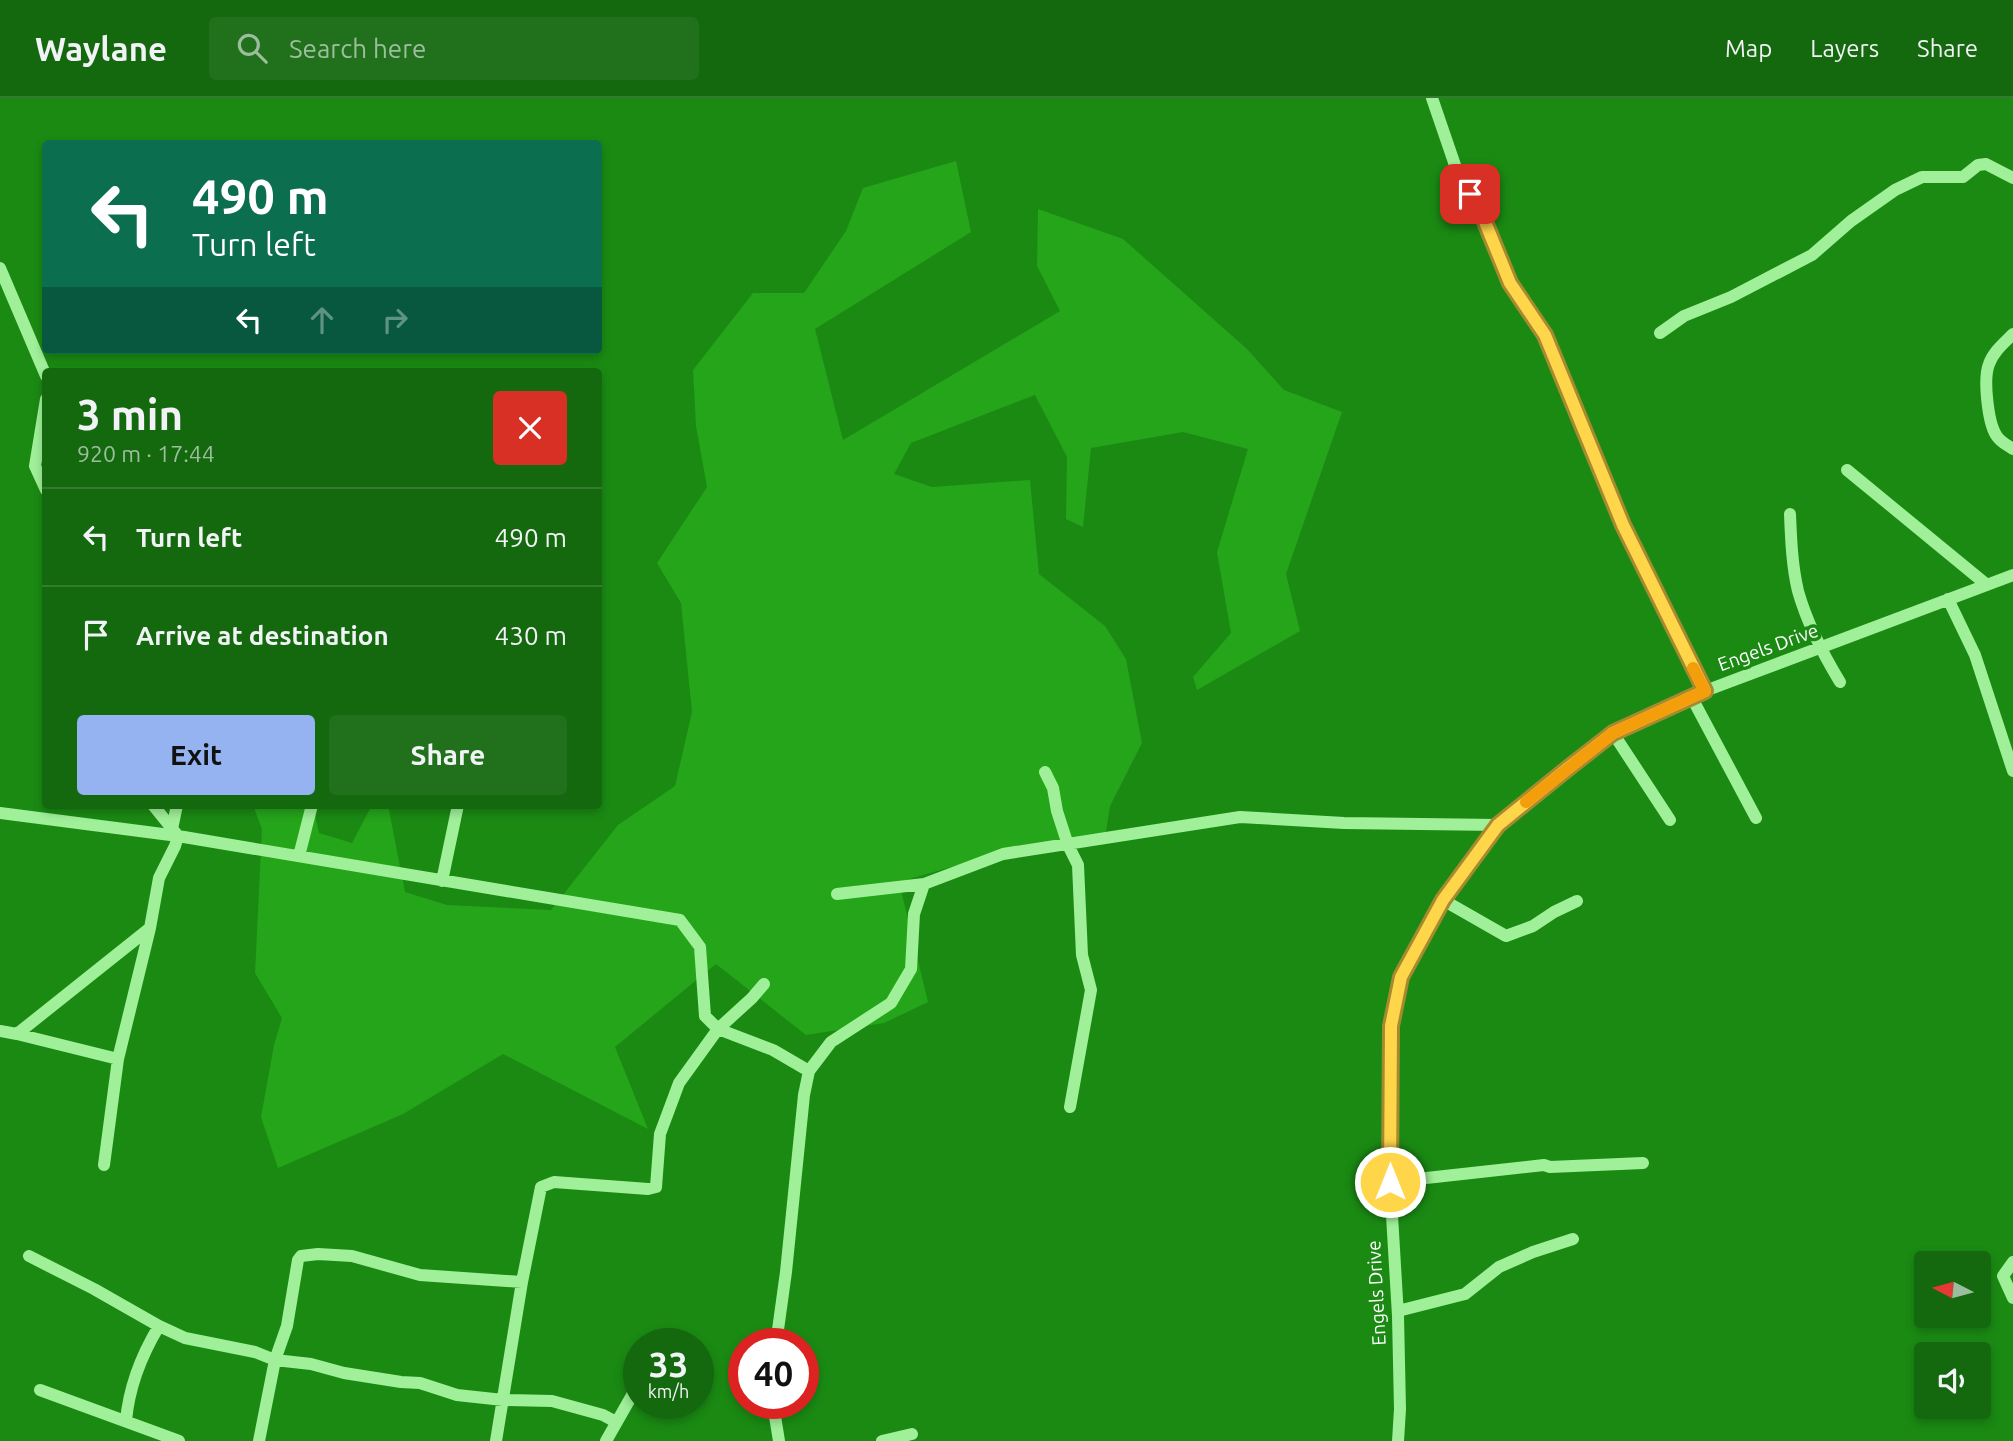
<!DOCTYPE html>
<meta charset="utf-8">
<style>
body{margin:0;font-family:Ubuntu,sans-serif;background:#21701c;color:#f1f3f6;height:100vh;display:flex;flex-direction:column;font-size:26px;white-space:nowrap}
*{box-sizing:border-box;margin:0}
p{font-size:23px;color:#9dbe9e}
.icon{flex:none;width:38px;height:38px;fill:none;stroke:currentColor;stroke-width:2;stroke-linecap:round;stroke-linejoin:round}
.map{position:relative;flex:1;overflow:hidden}
.sheet{position:absolute;left:42px;top:270px;width:560px;height:441px;display:flex;flex-direction:column;background:#14680e;border-radius:7px;box-shadow:0 4px 10px #0003}
.sheet>*{flex:none}
.banner{position:absolute;left:42px;top:42px;width:560px;height:214px;border-radius:7px;box-shadow:0 4px 10px #0003;background:#0b6e4f;color:#fff;overflow:hidden}
.needle{width:46px;rotate:276deg}
.tools{position:absolute;left:1914px;top:1153px;display:grid;gap:14px}
.tools a{display:grid;place-items:center;width:77px;height:77px;border-radius:7px;background:#14680e;box-shadow:0 4px 10px #0003;font-size:35px}
.speed{position:absolute;left:623px;top:1230px;display:flex;gap:14px;font-size:35px;font-weight:700;text-align:center}
.speed>*{display:grid;place-content:center;width:91px;height:91px;border-radius:50%;background:#14680e;box-shadow:0 4px 10px #0003;line-height:1}
.speed small{font-size:18px;font-weight:400}
.speed .limit{border:10px solid #d22;background:#fff;color:#111}
.pin{position:absolute;display:grid;place-items:center;width:60px;height:60px;color:#fff;margin:-30px;border-radius:14px;box-shadow:0 4px 10px #0006}
.me{position:absolute;width:77px;margin:-38px;rotate:0deg;stroke-linejoin:round;filter:drop-shadow(0 0 5px #0008)}
.turn{display:flex;align-items:center;gap:24px;height:147px;padding:0 35px;font-size:32px}
.turn .icon{width:91px;height:91px;stroke-width:2.5}
.turn b{display:block;font-size:49px;line-height:60px}
.lanes{display:flex;align-items:center;height:66px;padding:0 35px;background:#0003;justify-content:center;gap:35px;direction:ltr}
.lanes .off{opacity:.35}
.round{display:grid;place-items:center;flex:none;width:74px;height:74px;border-radius:7px;background:#21701c}
.summary{display:flex;align-items:center;justify-content:space-between;height:119px;padding:0 35px}
h1{font-size:42px;font-weight:600;line-height:52px}
.button{display:flex;gap:14px;margin-top:auto;padding:14px 35px}
.button a{flex:1;height:80px;border-radius:7px;background:#95b2f1;color:#111;font-size:28px;font-weight:600;line-height:80px;text-align:center}
.button a+a{background:#21701c;color:#f1f3f6}
ul{padding:0;list-style:none}
li{display:flex;align-items:center;gap:21px;height:98px;padding:0 35px;border-top:2px solid #337b2e}
li div{flex:1}
li b{display:block;font-size:26px}
li em{font-style:normal}
header{display:flex;align-items:center;gap:42px;box-sizing:border-box;height:98px;padding:0 35px;background:#14680e;border-bottom:2px solid #337b2e}
header strong{font-size:33px}
nav{display:flex;gap:38px;margin-inline-start:auto;font-size:24px}
.search{width:490px;height:63px;background:#21701c;display:flex;align-items:center;gap:18px;box-sizing:border-box;padding:0 24px;border-radius:7px;color:#9dbe9e;font-size:26px}
.map>svg:first-child{display:block}
</style>
<header>
<strong>Waylane</strong>
<div class="search"><svg class="icon" aria-label="search" viewBox="0 0 24 24"><circle cx="10" cy="10" r="6"/><path d="M15 15l6 6"/></svg>Search here</div>
<nav><a>Map</a><a>Layers</a><a>Share</a></nav>
</header>
<div class="map">
<svg width="2013" height="1343" viewBox="0 0 2013 1343">
<rect width="100%" height="100%" fill="#1a8a13"/>
<path fill="#25a51a" d="M956,63L971,134L815,231L843,342L1060,213L1037,168L1038,111L1123,141L1247,251L1284,292L1342,314L1286,476L1300,533L1197,592L1193,579L1231,535L1217,454L1248,351L1183,334L1091,350L1083,429L1066,421L1067,359L1035,297L911,345L894,376L932,389L1030,382L1039,476L1105,528L1126,561L1142,645L1110,708L1104,746L979,761L899,784L928,904L884,925L806,937L716,866L615,949L648,1031L503,956L403,1016L278,1070L261,1019L274,947L282,920L255,875L262,731L253,707H313L319,735L352,745L372,707H388L405,794L447,807L551,812L618,727L675,688L692,614L681,505L657,465L707,389L696,328L693,272L753,195H804L846,133L863,90Z"/>
<g fill="none" stroke-linecap="round" stroke-linejoin="round">
<path stroke="#a0f099" stroke-width="12" d="M1432,0L1457,73L1483,119L1510,185L1545,237L1623,427L1705,593
M0,170L46,278
M1660,235L1684,218L1731,199L1812,157L1851,123L1895,92L1922,79H1963L1978,67L1986,66L2013,80
M2013,236C2004,245 1993,254 1989,266C1983,281 1988,324 1996,337C2000,344 2007,347 2013,351
M46,301L35,368L46,392
M1847,372L1987,487
M1790,416C1791,441 1792,468 1798,493C1807,525 1823,556 1840,584
M1948,501L1975,557L2013,673
M1692,600L1756,720
M1613,635L1670,722
M1045,674L1053,690L1057,713L1068,747L1078,767L1082,857L1091,892L1070,1009
M153,707L178,738
M0,715L178,738L680,822L700,849L705,918L718,931L773,952L809,973L804,997L786,1174L776,1246
M172,731L177,707
M299,758L312,707
M442,783L458,707
M837,796L924,786
M1443,802L1506,838L1533,828L1554,814L1577,803
M0,933L17,936L150,830
M17,936L118,961
M809,973L831,944L891,905L911,871L914,816L924,786L1003,756L1240,719L1344,725L1498,727
M104,1067L118,961L150,830L159,780L175,748L178,738
M1390,1084L1544,1067L1550,1069L1643,1065
M29,1158L94,1191L159,1228L185,1240L255,1254L275,1262L311,1266L344,1275L401,1284L420,1285L457,1297L503,1302L552,1303L603,1317L616,1324
M2013,1164L2003,1178L2013,1200
M1398,1213L1465,1196L1499,1169L1533,1154L1573,1141
M40,1292L179,1343
M773,1306L779,1343
M126,1323C129,1288 141,1258 159,1228
M259,1343L275,1262L287,1228L298,1162L301,1158L318,1156L352,1158L420,1177L522,1184
M496,1343L522,1184L541,1089L554,1084L648,1091L656,1089L660,1036L679,985L718,931L752,900L764,886
M606,1343L639,1285
M882,1343L912,1336
M1398,1343L1400,1311L1398,1218L1390,1084L1391,928L1401,879L1443,802L1498,727L1613,635L1705,593L2013,477"/>
</g>
<g fill="none" stroke-linecap="round" stroke-linejoin="round">
<defs>
<path id="route" d="M1390,1084L1391,928L1401,879L1443,802L1498,727L1567,671L1613,635L1705,593L1623,427L1545,237L1510,185L1483,119L1470,96"/>
</defs>
<use href="#route" stroke="#a68a30" stroke-width="18"/>
<use href="#route" stroke="#ffd54a" stroke-width="12"/>
<path stroke="#f59e0b" stroke-width="12" d="M1526,704L1613,635L1705,593L1693,570"/>
</g>
<g text-anchor="middle" stroke-width="7" stroke-linejoin="round" paint-order="stroke">
<g font-size="19" fill="#fff" stroke="#1a8a13">
<text transform="translate(1768 549) rotate(-20)" y="7">Engels Drive</text>
<text transform="translate(1376 1195) rotate(-93)" y="7">Engels Drive</text>
</g>
</g>
</svg>
<div class="tools">
<a><svg class="needle" viewBox="-14 -14 28 28"><path d="M0-13l5 13h-10z" fill="#e53935"/><path d="M0 13l5-13h-10z" fill="#9dbe9e"/></svg></a>
<a><svg class="icon" aria-label="sound" viewBox="0 0 24 24"><path d="M4 9h4l5-4v14l-5-4H4zM17 9q2 3 0 6"/></svg></a>
</div>
<div class="speed"><div>33<small>km/h</small></div><div class="limit">40</div></div>
<div class="pin" style="left:1470px;top:96px;background:#d93025"><svg class="icon" aria-label="arrive" viewBox="0 0 24 24"><path d="M6 21V4h12l-3 4 3 4H6"/></svg></div>
<svg class="me" style="left:1390px;top:1084px" viewBox="-20 -20 40 40"><circle r="17" fill="#ffd54a" stroke="#fff" stroke-width="3"/><path d="M0-11L8 9 0 5-8 9z" fill="#fff"/></svg>
<div class="banner">
<div class="turn"><svg class="icon" aria-label="left" viewBox="0 0 24 24"><path d="M17 20v-9H6M10 6l-5 5 5 5"/></svg><div><b>490 m</b>Turn left</div></div>
<div class="lanes"><svg class="icon" aria-label="left" viewBox="0 0 24 24"><path d="M17 20v-9H6M10 6l-5 5 5 5"/></svg><svg class="icon off" aria-label="ahead" viewBox="0 0 24 24"><path d="M12 20V5M6 11l6-6 6 6"/></svg><svg class="icon off" aria-label="right" viewBox="0 0 24 24"><path d="M7 20v-9h11M14 6l5 5-5 5"/></svg></div>
</div>
<section class="sheet">
<div class="summary"><div><h1>3 min</h1><p>920 m · 17:44</p></div><a class="round" style="background:#d93025;color:#fff"><svg class="icon" aria-label="close" viewBox="0 0 24 24"><path d="M6 6l12 12M18 6L6 18"/></svg></a></div>
<ul>
<li><svg class="icon" aria-label="left" viewBox="0 0 24 24"><path d="M17 20v-9H6M10 6l-5 5 5 5"/></svg><div><b>Turn left</b></div><em>490 m</em></li>
<li><svg class="icon" aria-label="arrive" viewBox="0 0 24 24"><path d="M6 21V4h12l-3 4 3 4H6"/></svg><div><b>Arrive at destination</b></div><em>430 m</em></li>
</ul>
<div class="button"><a>Exit</a><a>Share</a></div>
</section>
</div>
